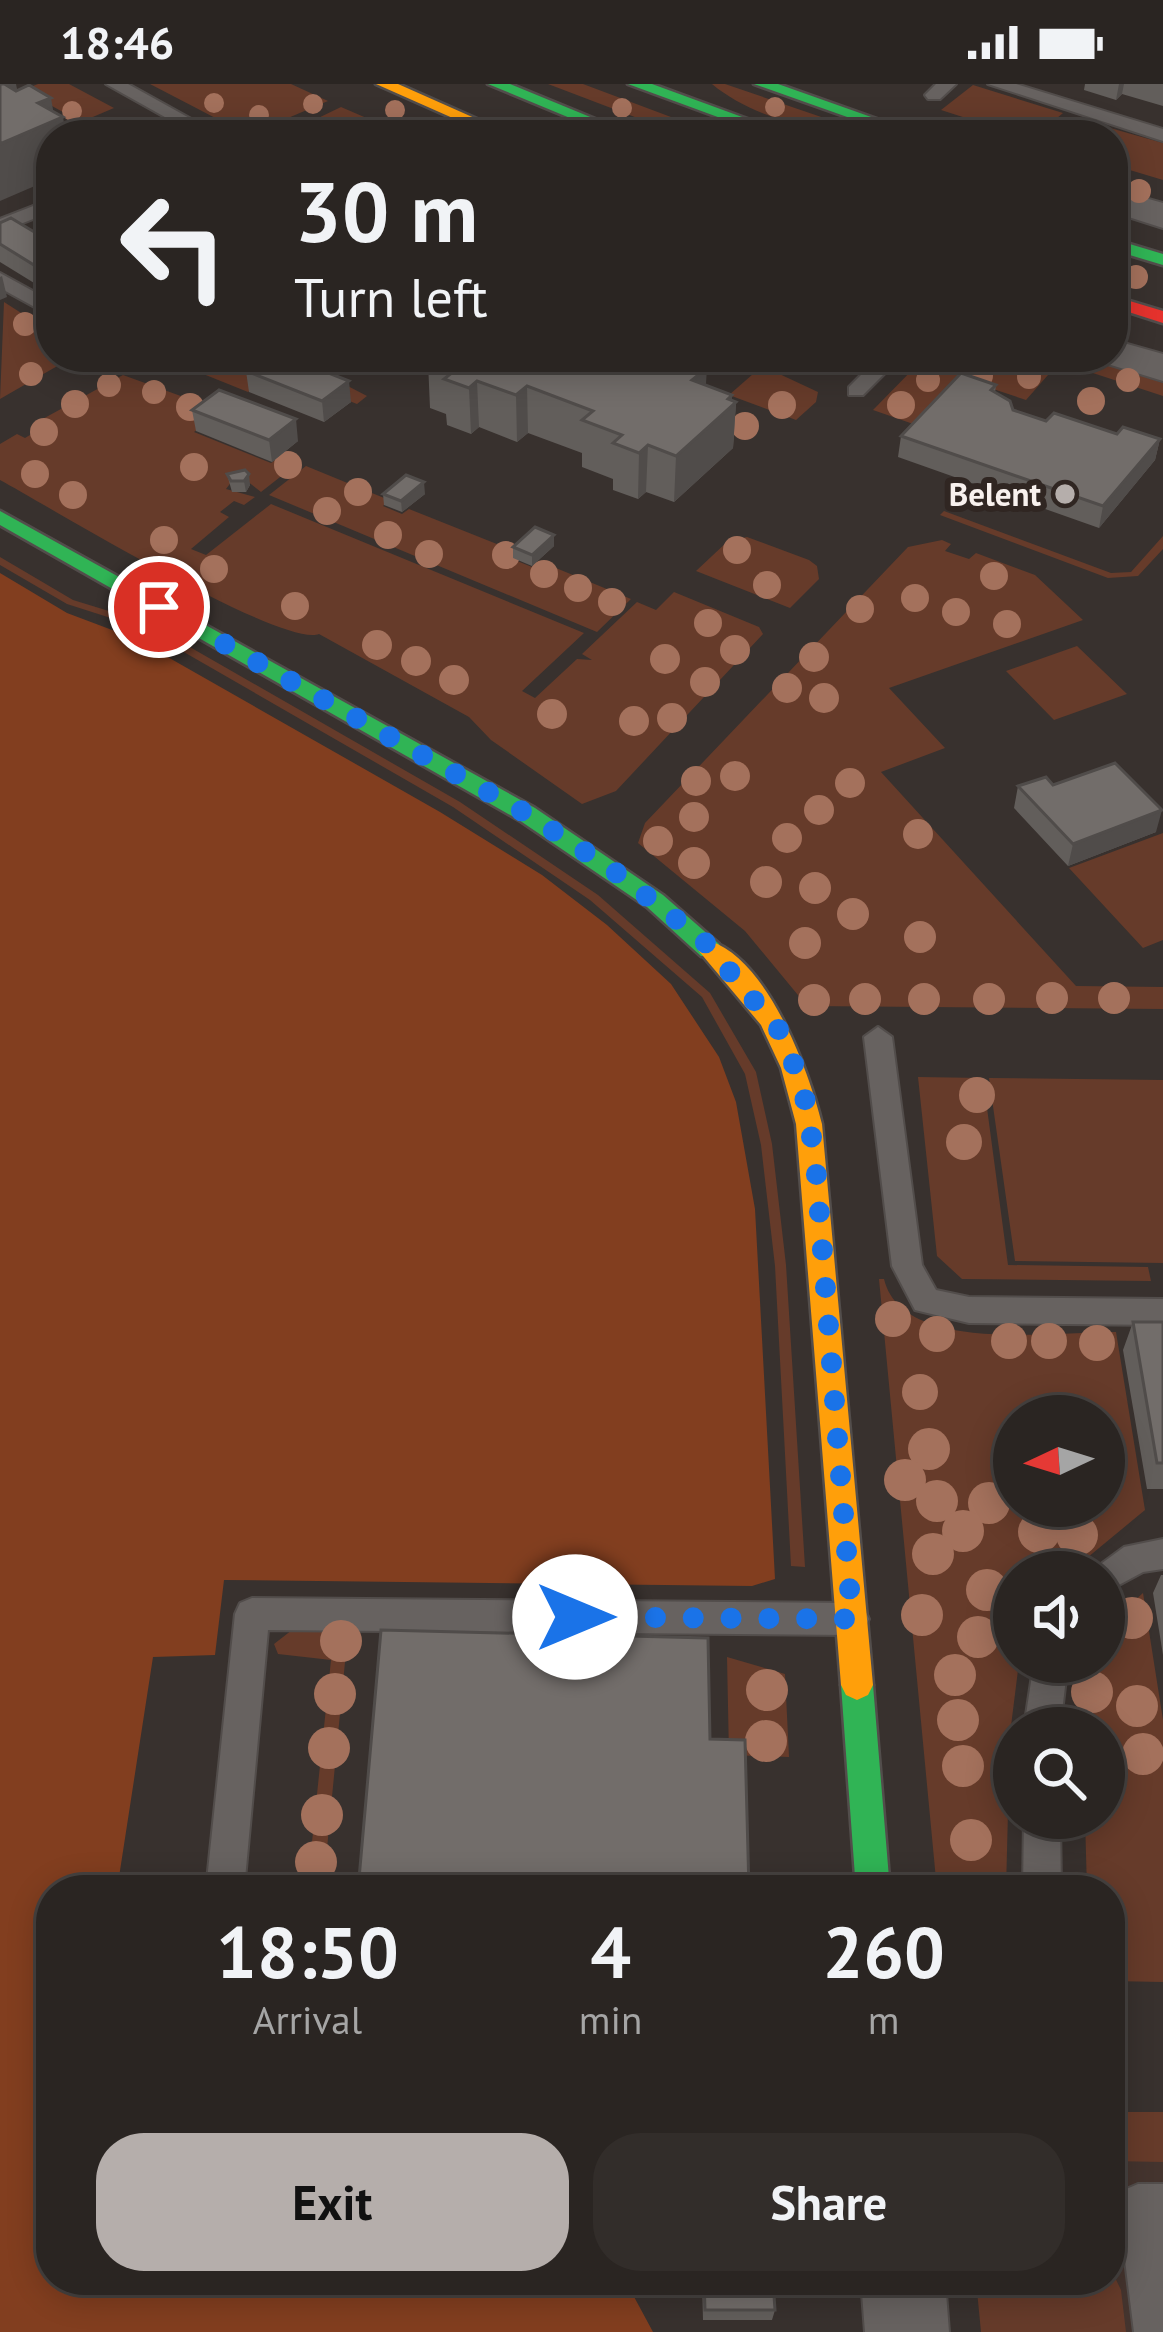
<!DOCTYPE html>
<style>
body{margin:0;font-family:"PT Sans",sans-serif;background:#322d2a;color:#f1f3f6;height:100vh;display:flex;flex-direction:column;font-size:45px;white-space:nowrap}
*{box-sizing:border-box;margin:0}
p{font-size:39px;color:#a5a5a5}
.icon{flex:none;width:66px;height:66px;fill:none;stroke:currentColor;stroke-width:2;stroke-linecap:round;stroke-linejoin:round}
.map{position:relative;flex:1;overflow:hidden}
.details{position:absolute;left:36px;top:1791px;width:1089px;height:420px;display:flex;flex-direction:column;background:#2a2522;border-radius:48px;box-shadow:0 6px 30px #0003,0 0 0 3px #464240}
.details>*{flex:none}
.banner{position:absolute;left:36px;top:36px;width:1092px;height:252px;border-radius:48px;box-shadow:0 6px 30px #0003,0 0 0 3px #464240;background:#2a2522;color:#f1f3f6;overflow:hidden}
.needle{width:78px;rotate:266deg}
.controls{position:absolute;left:993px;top:1311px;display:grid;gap:24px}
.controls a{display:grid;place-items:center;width:132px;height:132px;border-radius:50%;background:#2a2522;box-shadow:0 6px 30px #0003,0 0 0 3px #464240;font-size:60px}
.pin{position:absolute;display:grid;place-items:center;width:102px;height:102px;color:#fff;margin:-51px;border:6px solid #fff;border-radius:50%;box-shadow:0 3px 12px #0007}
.me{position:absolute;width:132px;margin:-66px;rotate:90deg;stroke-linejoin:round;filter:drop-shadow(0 0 9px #0008)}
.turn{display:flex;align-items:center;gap:42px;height:252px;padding:0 60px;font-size:54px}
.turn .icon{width:156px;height:156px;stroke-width:2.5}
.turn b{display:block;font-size:84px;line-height:102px}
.eta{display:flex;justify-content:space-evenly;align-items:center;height:204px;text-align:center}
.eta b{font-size:72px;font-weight:600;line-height:84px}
.button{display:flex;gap:24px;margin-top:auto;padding:24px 60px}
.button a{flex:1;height:138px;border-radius:48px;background:#b5aeab;color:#111;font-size:48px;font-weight:600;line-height:138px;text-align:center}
.button a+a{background:#322d2a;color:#f1f3f6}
.status{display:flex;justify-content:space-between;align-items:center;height:84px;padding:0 60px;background:#2a2522;direction:ltr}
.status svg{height:33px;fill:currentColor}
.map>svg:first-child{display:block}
</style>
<div class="status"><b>18:46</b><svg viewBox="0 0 49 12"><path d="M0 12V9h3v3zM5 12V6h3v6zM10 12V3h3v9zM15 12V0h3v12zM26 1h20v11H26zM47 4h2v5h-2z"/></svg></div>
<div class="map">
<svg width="1163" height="2248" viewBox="0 0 1163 2248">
<rect width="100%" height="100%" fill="#38312e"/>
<path fill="#44342e" d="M1110,2028H1163V2248H1023L1110,2196Z"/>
<path fill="#663b2a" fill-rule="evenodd" d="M38,0H69L114,24L81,38L23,6Z
M150,0H291L328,17L248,51Z
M548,0H583L719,51H682Z
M712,0H725L874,51C824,51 752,34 712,0Z
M973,1L1063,29L1037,51H1019L941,26Z
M341,23L406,51H283Z
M1089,38L1163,59V96L1113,81V51H1073Z
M4,218L51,248V273H73L0,315Z
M161,273H292L367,312L357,320L276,288L248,308Z
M915,273H994L1048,291L1026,316L969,297L919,342L873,326L921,277Z
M1044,273H1085L1163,299V312Z
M773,287L818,308L816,318L796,336L729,311L753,290Z
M123,291L222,327L194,348L271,379L281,372L298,379L261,408L247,397H232L226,405L255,413L244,421L234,417L220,428L229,433L191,465L206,471L271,420L584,549L522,607L535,614L577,575L592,576L582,570L637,518L656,526L674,508L759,543L763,550L616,707L582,720L491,656L469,633L319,550C281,564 48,422 0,396V360L17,350L25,354L45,342L39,337Z
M306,382L389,416L383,422L402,430L409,425L517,468L512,475L532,483L539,477L631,515L597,548L269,411Z
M944,427L1111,489L1131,488L1163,452V465L1138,492L1108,494L940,431Z
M747,453L809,476L817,482L819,495L790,524L696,487L728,457Z
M942,456L951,460L945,467L969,475L976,469L1035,491L1083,536L889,604L945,664L881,688L1076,902L1163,903V925L807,922L745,847L638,759L645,739L908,463Z
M0,473L73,516L148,539L460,718L598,811L710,909L756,988L772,1060L786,1181L805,1483L791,1482L775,1182L761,1061L745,990L702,913L590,816L453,723L142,544L67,520L0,481Z
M1077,562L1127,610L1054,636L1006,587Z
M1163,749V856L1143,864L1069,784Z
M918,993L983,994L1008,1181L1148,1183L1151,1197L962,1195L937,1172Z
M989,994L1163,996V1179L1015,1177Z
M879,1195H884C902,1271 1055,1247 1116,1248L1145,1426L1070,1488H1014V1578H1019L1010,1650L1006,1806H937ZM1014,1332H1104V1422H1014Z
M1143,1509L1163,1636V1898L1110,1897V1806H1087L1085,1734H1104V1644H1082L1090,1578H1104V1544Z
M292,1546L348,1547L323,1806H307L331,1576L278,1570L274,1560Z
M727,1573L785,1590L789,1673L729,1671Z
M1110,2028H1163V2078L1110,2077Z
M1110,2183L1121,2206L1126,2248H981L976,2196H1110Z"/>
<path fill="#823e1f" d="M0,489L67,529L136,555L440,728L542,791L607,841L671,900L719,973L736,1018L755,1125L775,1495L752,1502L224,1496L215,1571L153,1573L117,1806H51V2196H625L653,2248H0Z"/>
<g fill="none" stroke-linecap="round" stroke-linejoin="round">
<defs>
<path id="lane" d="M106,0H128L220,51H197Z
M936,0H956L940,15H928L925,11Z
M988,0H1016L1163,45V57Z
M51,115V128L0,148V135Z
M0,189L51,217V232L0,204Z
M879,273H901L863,311H849V303Z
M878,943L892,953L922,1181L936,1206L969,1213L1163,1215V1241L969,1239L915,1226L892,1182L864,953Z
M1163,1455V1485L1143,1488L1104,1509V1488H1090L1124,1463Z
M252,1514L852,1519L864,1524L869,1535L864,1546L852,1551L268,1546L244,1806H206L235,1530L240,1519Z
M1034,1578H1068L1060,1644H1024Z
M1024,1734H1060L1061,1806H1023Z
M1138,2100H1163V2248H1134L1118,2120L1124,2106Z"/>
<path id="street" d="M1113,105L1163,119V144L1113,128Z
M1113,256L1163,270V297L1098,277L1096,273H1113Z
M861,2196H945L949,2248H865Z"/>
<path id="fast" d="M488,0H510L634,51H611Z
M628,0H652L791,51H767Z
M754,0H778L922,51H898Z
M1113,155L1163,170V181L1113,166Z
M0,427L535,724L663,811L719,860L722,866L719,872H701L647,823L519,736L0,441Z
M857,1586L868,1591L873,1601L890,1806H856L841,1601L846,1591Z"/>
<path id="slow" d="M376,0H398L513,51H491Z
M710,857C768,876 809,987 822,1040L873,1601L868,1611L857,1616L846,1611L841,1601L796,1040L781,984L761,941L698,866Z"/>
<path id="jam" d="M1113,212L1163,227V239L1113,223Z"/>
</defs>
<use href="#lane" stroke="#524d4b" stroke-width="4"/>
<use href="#street" stroke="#524d4b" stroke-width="4"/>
<use href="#fast" stroke="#524d4b" stroke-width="5"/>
<use href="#slow" stroke="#524d4b" stroke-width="5"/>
<use href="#jam" stroke="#524d4b" stroke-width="5"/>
<use href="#lane" fill="#676260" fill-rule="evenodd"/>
<use href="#street" fill="#676260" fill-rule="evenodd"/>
<use href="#fast" fill="#30b455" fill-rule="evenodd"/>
<use href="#slow" fill="#ff9f0a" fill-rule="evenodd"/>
<use href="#jam" fill="#e5322d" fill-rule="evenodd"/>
</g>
<g fill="#a4715c">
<circle cx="214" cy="19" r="10"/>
<circle cx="313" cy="20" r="10"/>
<circle cx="775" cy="23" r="10"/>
<circle cx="622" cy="24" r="10"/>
<circle cx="395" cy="26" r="10"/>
<circle cx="72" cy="27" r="10"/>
<circle cx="259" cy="31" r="10"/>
<circle cx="1139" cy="107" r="12"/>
<circle cx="1136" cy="193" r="12"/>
<circle cx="25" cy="240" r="12"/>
<circle cx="31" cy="290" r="12"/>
<circle cx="981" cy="292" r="12"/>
<circle cx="1029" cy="293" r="12"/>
<circle cx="928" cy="296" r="12"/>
<circle cx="1128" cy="296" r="12"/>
<circle cx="109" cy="301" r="12"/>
<circle cx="154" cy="308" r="12"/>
<circle cx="1091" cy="317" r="14"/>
<circle cx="75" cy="320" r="14"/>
<circle cx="782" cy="321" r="14"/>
<circle cx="901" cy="321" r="14"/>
<circle cx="190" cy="323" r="14"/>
<circle cx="745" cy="342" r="14"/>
<circle cx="44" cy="348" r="14"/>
<circle cx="288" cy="381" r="14"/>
<circle cx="194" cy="383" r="14"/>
<circle cx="35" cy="390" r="14"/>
<circle cx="358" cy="408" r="14"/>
<circle cx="73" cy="411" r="14"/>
<circle cx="327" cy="427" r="14"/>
<circle cx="388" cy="451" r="14"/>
<circle cx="164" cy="456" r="14"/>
<circle cx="737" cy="466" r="14"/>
<circle cx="429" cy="470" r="14"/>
<circle cx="506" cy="471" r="14"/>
<circle cx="214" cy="485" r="14"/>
<circle cx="544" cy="490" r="14"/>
<circle cx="994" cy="492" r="14"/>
<circle cx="767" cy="501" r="14"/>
<circle cx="578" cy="504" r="14"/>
<circle cx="915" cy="514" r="14"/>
<circle cx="612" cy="518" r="14"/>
<circle cx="295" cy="522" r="14"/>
<circle cx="860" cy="525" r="14"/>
<circle cx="956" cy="528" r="14"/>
<circle cx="708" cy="539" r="14"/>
<circle cx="1007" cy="540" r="14"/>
<circle cx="377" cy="561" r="15"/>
<circle cx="735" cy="566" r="15"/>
<circle cx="814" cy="573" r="15"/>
<circle cx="665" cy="575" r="15"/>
<circle cx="416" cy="577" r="15"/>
<circle cx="454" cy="596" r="15"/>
<circle cx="705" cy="598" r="15"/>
<circle cx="787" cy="604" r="15"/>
<circle cx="824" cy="614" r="15"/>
<circle cx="552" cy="630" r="15"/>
<circle cx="672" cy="634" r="15"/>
<circle cx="634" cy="637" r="15"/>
<circle cx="735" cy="692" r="15"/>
<circle cx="696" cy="697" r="15"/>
<circle cx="850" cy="699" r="15"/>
<circle cx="819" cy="726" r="15"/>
<circle cx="694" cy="733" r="15"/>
<circle cx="918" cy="750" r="15"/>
<circle cx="787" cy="754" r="15"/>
<circle cx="658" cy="757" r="15"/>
<circle cx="694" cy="779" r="16"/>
<circle cx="766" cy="798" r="16"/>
<circle cx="815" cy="804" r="16"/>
<circle cx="853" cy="830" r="16"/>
<circle cx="920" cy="853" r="16"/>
<circle cx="805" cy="859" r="16"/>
<circle cx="1052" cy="914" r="16"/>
<circle cx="1114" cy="914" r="16"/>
<circle cx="865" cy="915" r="16"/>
<circle cx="924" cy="915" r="16"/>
<circle cx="989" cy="915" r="16"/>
<circle cx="814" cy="916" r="16"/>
<circle cx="977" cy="1011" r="18"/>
<circle cx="964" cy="1058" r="18"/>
<circle cx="893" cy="1235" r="18"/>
<circle cx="937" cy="1250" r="18"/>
<circle cx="1009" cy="1257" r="18"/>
<circle cx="1049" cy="1257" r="18"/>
<circle cx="1097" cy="1259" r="18"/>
<circle cx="920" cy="1308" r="18"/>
<circle cx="929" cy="1365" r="21"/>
<circle cx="905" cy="1396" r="21"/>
<circle cx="937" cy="1417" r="21"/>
<circle cx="989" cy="1419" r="21"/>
<circle cx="963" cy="1447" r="21"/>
<circle cx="1039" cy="1448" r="21"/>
<circle cx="1077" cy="1451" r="21"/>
<circle cx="933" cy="1470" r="21"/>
<circle cx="987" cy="1506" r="21"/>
<circle cx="922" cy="1531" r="21"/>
<circle cx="1132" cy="1534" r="21"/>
<circle cx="978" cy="1553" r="21"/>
<circle cx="341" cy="1557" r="21"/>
<circle cx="955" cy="1591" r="21"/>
<circle cx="767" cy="1606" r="21"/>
<circle cx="1092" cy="1608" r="21"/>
<circle cx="335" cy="1610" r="21"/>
<circle cx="1137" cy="1622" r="21"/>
<circle cx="958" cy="1636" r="21"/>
<circle cx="766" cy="1657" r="21"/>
<circle cx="329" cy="1664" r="21"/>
<circle cx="1143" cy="1670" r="21"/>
<circle cx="963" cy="1682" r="21"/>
<circle cx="322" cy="1731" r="21"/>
<circle cx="971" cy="1756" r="21"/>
<circle cx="316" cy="1778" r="21"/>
</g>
<path fill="#625e5b" d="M1085,0H1163V22L1122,10L1116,16L1084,6Z
M0,139L51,158V197L39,202L0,178Z
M428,278L706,301L732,311V316L736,318L733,364L674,418L646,408L638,415L613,406V395L582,383V369L528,349L517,358L479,343L471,350L447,341L446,330L430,324Z
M246,287L351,318L324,338L249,308Z
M996,301L995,309L1013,326L1046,337L1117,350L1160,355L1155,376L1099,444L898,373L901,352Z
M192,326L298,357L272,378L196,347Z
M245,386L250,401L246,408H232L227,390Z
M383,410H425L402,428L384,421Z
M554,451V462L532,482L513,474V463Z
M1053,701L1156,748L1068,782L1014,724L1018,702Z
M1133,1238H1163V1405H1147L1123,1266Z
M1161,1491H1163V1571L1153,1509Z
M702,2196H773L775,2226L772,2236H703Z"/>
<path fill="#504c4a" d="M9,0H16L26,49L38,19L51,14L55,37L63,33L66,51H51V95L0,117V60L6,1Z
M1119,0H1124L1122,10L1116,16Z
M51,174V197L39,202L34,181Z
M2,192L7,213L0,216V193Z
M707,284L704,330L692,296Z
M349,297L351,318L324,338L322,317Z
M477,297L479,343L471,350L469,304Z
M527,302L528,349L517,358L516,311Z
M732,311V321L736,318L733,364L674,418L676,372Z
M296,335L298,357L272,378L269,356Z
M1160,355L1155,376L1099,444L1103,422Z
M648,361L646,408L638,415L639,369Z
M249,390L250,401L246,408L244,397Z
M424,398L425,410L402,428L401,417Z
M554,451V462L532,482V471Z
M1162,726L1156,748L1068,782L1073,760Z"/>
<path fill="#726d6a" stroke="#504c4a" stroke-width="3" d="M0,0H9L6,1L16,7L29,1L51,14L38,19L63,33L0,60Z
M327,42L347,51H311Z
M11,134L51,158V174L34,181L0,160V139Z
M266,273H288L349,297L322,317L246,287Z
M434,273H645L658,280L666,273H677L707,284L692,296L732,311L728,315L736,318L676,372L648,361L639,369L613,359L622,351L582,336L593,327L527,302L516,311L477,297L469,304L444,295L453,288L428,278Z
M961,289L996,301L991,306L1010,317L1013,326L1046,337L1054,329L1117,350L1123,343L1160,355L1103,422L901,352Z
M219,306L296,335L269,356L192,326Z
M245,386L249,390L244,397H231L227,390Z
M406,391L424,398L401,417L383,410Z
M535,443L554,451L532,471L513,463Z
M1115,679L1162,726L1073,760L1018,702L1046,693L1053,701Z
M1133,1238H1163V1379H1157Z
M381,1546L708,1554L710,1655L745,1656L749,1806H358Z
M704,2196H773L775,2226H705Z"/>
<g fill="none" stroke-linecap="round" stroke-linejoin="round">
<path stroke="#1a73e8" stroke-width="21" stroke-dasharray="0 37.8" d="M159,523L527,730L610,784L703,856L784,952L804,1010L815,1073L852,1535L575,1533"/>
</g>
<circle fill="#b5aeab" stroke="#302622" stroke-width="4.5" cx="1065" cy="410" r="12"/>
<g text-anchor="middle" stroke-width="12" stroke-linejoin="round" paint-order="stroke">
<g font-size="33" font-weight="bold" fill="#f8f1ee" stroke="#302622" text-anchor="end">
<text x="1041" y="422">Belent</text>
</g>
</g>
</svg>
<div class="controls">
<a><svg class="needle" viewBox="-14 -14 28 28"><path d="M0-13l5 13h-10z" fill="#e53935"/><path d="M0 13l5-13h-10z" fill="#a5a5a5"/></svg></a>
<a><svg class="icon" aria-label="sound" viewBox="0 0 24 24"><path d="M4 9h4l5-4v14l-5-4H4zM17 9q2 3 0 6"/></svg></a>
<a><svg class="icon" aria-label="search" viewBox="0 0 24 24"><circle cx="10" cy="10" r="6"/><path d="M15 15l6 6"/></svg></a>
</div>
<div class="pin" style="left:159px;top:523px;background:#d93025"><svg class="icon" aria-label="arrive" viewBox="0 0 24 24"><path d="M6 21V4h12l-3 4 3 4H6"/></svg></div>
<svg class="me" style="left:575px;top:1533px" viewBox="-20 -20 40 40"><circle r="19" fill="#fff"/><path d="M0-13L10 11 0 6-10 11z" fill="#1a73e8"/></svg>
<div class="banner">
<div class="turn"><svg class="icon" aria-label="left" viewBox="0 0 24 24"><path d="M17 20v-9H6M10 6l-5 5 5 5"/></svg><div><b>30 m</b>Turn left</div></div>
</div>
<section class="details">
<div class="eta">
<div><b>18:50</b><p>Arrival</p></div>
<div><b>4</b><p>min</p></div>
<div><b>260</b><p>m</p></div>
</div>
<div class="button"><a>Exit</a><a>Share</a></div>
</section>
</div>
